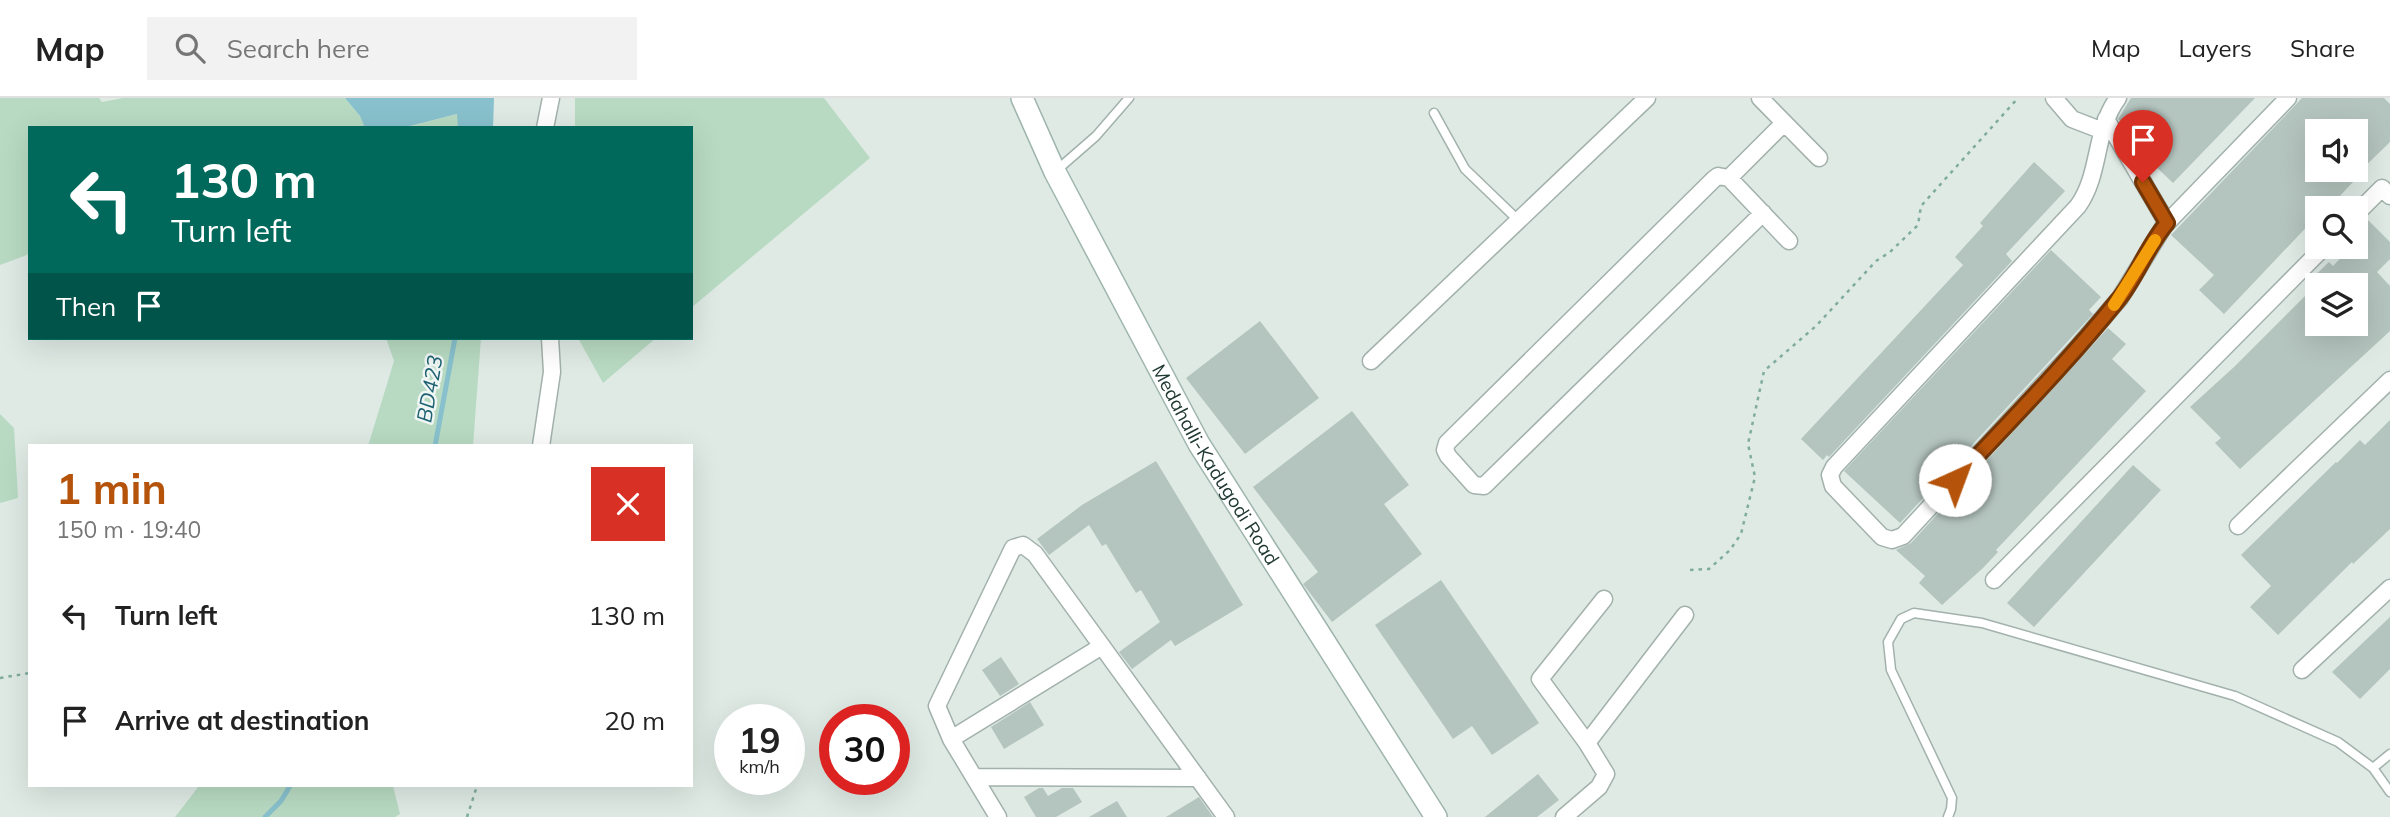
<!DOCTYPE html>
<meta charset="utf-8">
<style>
body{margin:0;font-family:Mulish,sans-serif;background:#f2f2f2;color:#222;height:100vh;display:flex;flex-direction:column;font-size:26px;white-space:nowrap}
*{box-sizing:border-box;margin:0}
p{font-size:23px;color:#767676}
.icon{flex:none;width:38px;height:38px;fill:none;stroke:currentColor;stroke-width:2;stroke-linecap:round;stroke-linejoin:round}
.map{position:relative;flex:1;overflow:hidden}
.details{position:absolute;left:28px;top:346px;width:665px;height:343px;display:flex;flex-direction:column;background:#fff;border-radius:0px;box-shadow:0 7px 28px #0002}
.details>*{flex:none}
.banner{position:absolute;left:28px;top:28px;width:665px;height:214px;border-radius:0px;box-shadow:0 7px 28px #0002;background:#00695c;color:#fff;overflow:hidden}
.controls{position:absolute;left:2305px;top:21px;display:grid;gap:14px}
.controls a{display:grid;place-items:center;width:63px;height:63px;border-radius:0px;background:#fff;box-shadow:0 7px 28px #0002;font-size:35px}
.speed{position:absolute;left:714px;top:606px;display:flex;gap:14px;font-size:35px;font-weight:700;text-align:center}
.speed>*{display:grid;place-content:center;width:91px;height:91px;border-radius:50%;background:#fff;box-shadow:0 7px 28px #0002;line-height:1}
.speed small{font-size:18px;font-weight:400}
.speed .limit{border:10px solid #d22;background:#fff;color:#111}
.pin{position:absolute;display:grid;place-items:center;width:60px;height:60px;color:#fff;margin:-72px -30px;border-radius:50% 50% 50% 0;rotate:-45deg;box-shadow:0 0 7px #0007}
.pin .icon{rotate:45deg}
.me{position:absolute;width:77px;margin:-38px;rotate:43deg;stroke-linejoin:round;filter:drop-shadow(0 0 5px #0008)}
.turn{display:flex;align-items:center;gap:24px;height:147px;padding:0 28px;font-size:32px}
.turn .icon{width:91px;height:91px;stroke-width:2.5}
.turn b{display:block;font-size:49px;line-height:60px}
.then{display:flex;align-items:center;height:66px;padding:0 28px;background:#0003;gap:14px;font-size:26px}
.round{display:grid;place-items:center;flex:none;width:74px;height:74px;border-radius:0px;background:#f2f2f2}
.overview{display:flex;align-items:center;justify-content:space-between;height:119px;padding:0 28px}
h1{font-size:42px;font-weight:700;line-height:52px;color:#b45309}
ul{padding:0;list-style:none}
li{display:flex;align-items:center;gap:21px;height:105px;padding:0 28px}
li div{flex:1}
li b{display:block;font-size:26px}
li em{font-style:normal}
header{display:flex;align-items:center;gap:42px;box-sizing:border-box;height:98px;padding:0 35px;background:#fff;border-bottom:2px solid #e0e0e0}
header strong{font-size:33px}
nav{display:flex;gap:38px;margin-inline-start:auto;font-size:24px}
.search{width:490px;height:63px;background:#f2f2f2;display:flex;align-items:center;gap:18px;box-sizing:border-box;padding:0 24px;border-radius:0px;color:#767676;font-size:26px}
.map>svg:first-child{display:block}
</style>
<header>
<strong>Map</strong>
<div class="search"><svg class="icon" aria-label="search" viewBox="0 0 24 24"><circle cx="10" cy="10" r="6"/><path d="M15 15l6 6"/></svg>Search here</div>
<nav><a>Map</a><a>Layers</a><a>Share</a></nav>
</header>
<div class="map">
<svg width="2390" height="719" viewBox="0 0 2390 719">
<rect width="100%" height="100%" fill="#dfeae5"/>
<path fill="#b8dac2" d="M0,0H99L102,4L123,0H345L360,18L365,30L106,28L104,30H30V151L27,157L0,167Z
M575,0H824L870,60L691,210V30H575Z
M458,16V30H402Z
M386,240H481L473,348H368L394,263Z
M578,240H656L603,285Z
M0,316L14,330L18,400L0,405Z
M199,688H393L400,716L395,719H175Z"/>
<path fill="#88c1cd" d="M345,0H494L493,30H458L457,16L402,30H365L360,18Z"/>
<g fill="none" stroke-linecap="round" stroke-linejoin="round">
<path stroke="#88c1cd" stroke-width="5" d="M435,348L455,240
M265,719L281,703L290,688"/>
</g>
<path fill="#b4c4be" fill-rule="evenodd" d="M2131,0H2255L2173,85L2147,60L2152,54L2118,21Z
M2302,0H2384L2390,6V44L2352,81L2354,83L2338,100L2336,99L2325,110H2317V118L2224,216L2199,192L2214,177L2171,137ZM2317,33H2356V72H2317Z
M2034,64L2065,93L2006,156L2012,163L1829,359L1827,357L1823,362L1801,341L1963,167L1955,159L1983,128L1980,125Z
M2366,120L2390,144V161L2377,174L2390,188V233L2240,371L2215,345L2221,340L2190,309L2234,269L2316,187H2305L2329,164L2333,168L2351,149H2356V131ZM2317,187H2356V226H2317Z
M2051,152L2101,199L2089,212L2093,216L1900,425L1844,373Z
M1260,223L1319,300L1245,356L1186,280Z
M2108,230L2126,246L2112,261L2146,293L1996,452L1998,454L1983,470L1942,507L1919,485L1925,478L1896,452L1911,445Z
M1352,313L1409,387L1384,406L1422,456L1332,524L1303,486L1318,474L1253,389Z
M2390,322V431L2353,466L2352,464L2278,537L2250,509L2271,488L2241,457L2336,364L2337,365L2360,342L2365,347Z
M1156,363L1243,507L1175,548L1171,542L1132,571L1119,554L1160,524L1141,492L1136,495L1106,446L1102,448L1089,427L1049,457L1037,441L1082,407Z
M2133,367L2161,392L2034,529L2007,505Z
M1441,482L1539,625L1492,657L1472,628L1453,641L1375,527Z
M2390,519V571L2360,601L2332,574Z
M1001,559L1019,586L1000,598L982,572Z
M1030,604L1044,627L1004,651L991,629Z
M1538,676L1559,702L1537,719H1485Z
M1039,690H1043L1048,698L1062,690H1073L1082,704L1056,719H1036L1024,699Z
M1199,699L1213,719H1166Z
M1117,703L1127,719H1089Z"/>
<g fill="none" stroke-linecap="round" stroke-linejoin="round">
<defs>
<path id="lane" d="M1434,15L1465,71L1518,122
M1057,72L1096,38L1129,0
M2373,670L2390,656
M1948,719L1951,711L1952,700L1891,572L1888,544L1901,521L1914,515L1982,525L2235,598L2338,644L2373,670L2390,694"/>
<path id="street" d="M1760,0L1819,60
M2054,0L2072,21L2103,33
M2118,0C2094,32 2101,76 2078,108L1834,369L1830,377L1833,388L1882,439L1892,442L1903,438L2076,251L2120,200L2164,128L2288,0
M2106,21L2167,125
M545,30L551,0
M1729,80L1784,25
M1763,115L1484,388L1474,387L1448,358L1445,352L1447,345L1714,81L1718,78L1729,80L1789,143
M2356,116L2382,90L2390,98
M1371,263L1647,0
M541,348L552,274L550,240
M2238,428L2390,282
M1994,482L2324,149
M2302,572L2390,490
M951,641L1102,548
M1587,645L1685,517
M974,679L1198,680
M998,719L951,641L937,608L1013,450L1023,447L1035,456L1226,719
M1564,719L1599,689L1606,676L1587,645L1540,581L1604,501"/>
<g id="secondary">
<path id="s1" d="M1022,0L1055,74L1199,346L1436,719"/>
</g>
</defs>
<use href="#lane" stroke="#a2b1ac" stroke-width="11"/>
<use href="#street" stroke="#a2b1ac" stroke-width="19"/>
<use href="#secondary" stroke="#9eb5ad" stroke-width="24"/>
<path stroke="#80aca0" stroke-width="2.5" stroke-dasharray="3.5 5" stroke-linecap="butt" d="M1690,472L1709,471L1730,452L1741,436L1755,379L1748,346L1764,273L1816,228L1876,163L1890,154L1918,127L1921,108L2018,0
M0,580L30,575
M467,719L477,688"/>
<use href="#lane" stroke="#fff" stroke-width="8"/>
<use href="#street" stroke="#fff" stroke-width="16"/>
<use href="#secondary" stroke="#fff" stroke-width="21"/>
</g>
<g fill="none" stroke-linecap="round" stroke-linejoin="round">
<defs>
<path id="route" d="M1955,382C2010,323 2067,265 2118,202C2137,179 2147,148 2167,125L2143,84"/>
</defs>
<use href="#route" stroke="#753606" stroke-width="18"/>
<use href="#route" stroke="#b45309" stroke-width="12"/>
<path stroke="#f59e0b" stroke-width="12" d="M2114,207L2155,142"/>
</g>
<g text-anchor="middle" stroke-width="5" stroke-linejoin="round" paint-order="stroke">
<g font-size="19" fill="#213933" stroke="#eff6f3">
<text dy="7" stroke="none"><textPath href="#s1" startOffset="415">Medahalli-Kadugodi Road</textPath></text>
</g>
<g font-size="21" font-style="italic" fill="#1d6172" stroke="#eff6f3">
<text transform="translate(430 291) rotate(-80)" y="7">BD423</text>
</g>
</g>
</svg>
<div class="controls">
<a><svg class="icon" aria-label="sound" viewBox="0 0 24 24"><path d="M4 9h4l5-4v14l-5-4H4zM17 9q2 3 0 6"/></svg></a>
<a><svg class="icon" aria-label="search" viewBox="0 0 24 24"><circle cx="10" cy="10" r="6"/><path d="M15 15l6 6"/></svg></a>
<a><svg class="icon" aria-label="layers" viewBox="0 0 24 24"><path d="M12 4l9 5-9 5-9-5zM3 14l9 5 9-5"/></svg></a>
</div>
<div class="speed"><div>19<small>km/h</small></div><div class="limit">30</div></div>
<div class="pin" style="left:2143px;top:84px;background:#d93025"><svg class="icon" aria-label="arrive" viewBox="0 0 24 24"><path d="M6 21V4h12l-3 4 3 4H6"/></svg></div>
<svg class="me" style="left:1955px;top:382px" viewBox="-20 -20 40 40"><circle r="19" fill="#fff"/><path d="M0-13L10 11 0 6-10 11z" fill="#b45309"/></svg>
<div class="banner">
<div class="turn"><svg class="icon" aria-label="left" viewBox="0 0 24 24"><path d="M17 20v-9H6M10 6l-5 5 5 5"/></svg><div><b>130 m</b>Turn left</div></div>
<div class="then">Then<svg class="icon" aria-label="arrive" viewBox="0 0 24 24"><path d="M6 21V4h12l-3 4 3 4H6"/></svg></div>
</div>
<section class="details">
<div class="overview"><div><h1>1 min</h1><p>150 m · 19:40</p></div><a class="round" style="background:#d93025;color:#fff"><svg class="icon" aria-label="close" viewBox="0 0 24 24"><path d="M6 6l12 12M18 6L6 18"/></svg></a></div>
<ul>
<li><svg class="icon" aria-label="left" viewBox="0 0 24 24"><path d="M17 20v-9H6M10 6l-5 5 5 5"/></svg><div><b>Turn left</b></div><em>130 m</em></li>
<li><svg class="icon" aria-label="arrive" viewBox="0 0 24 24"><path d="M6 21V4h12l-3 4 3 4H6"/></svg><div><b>Arrive at destination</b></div><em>20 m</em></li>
</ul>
</section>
</div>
